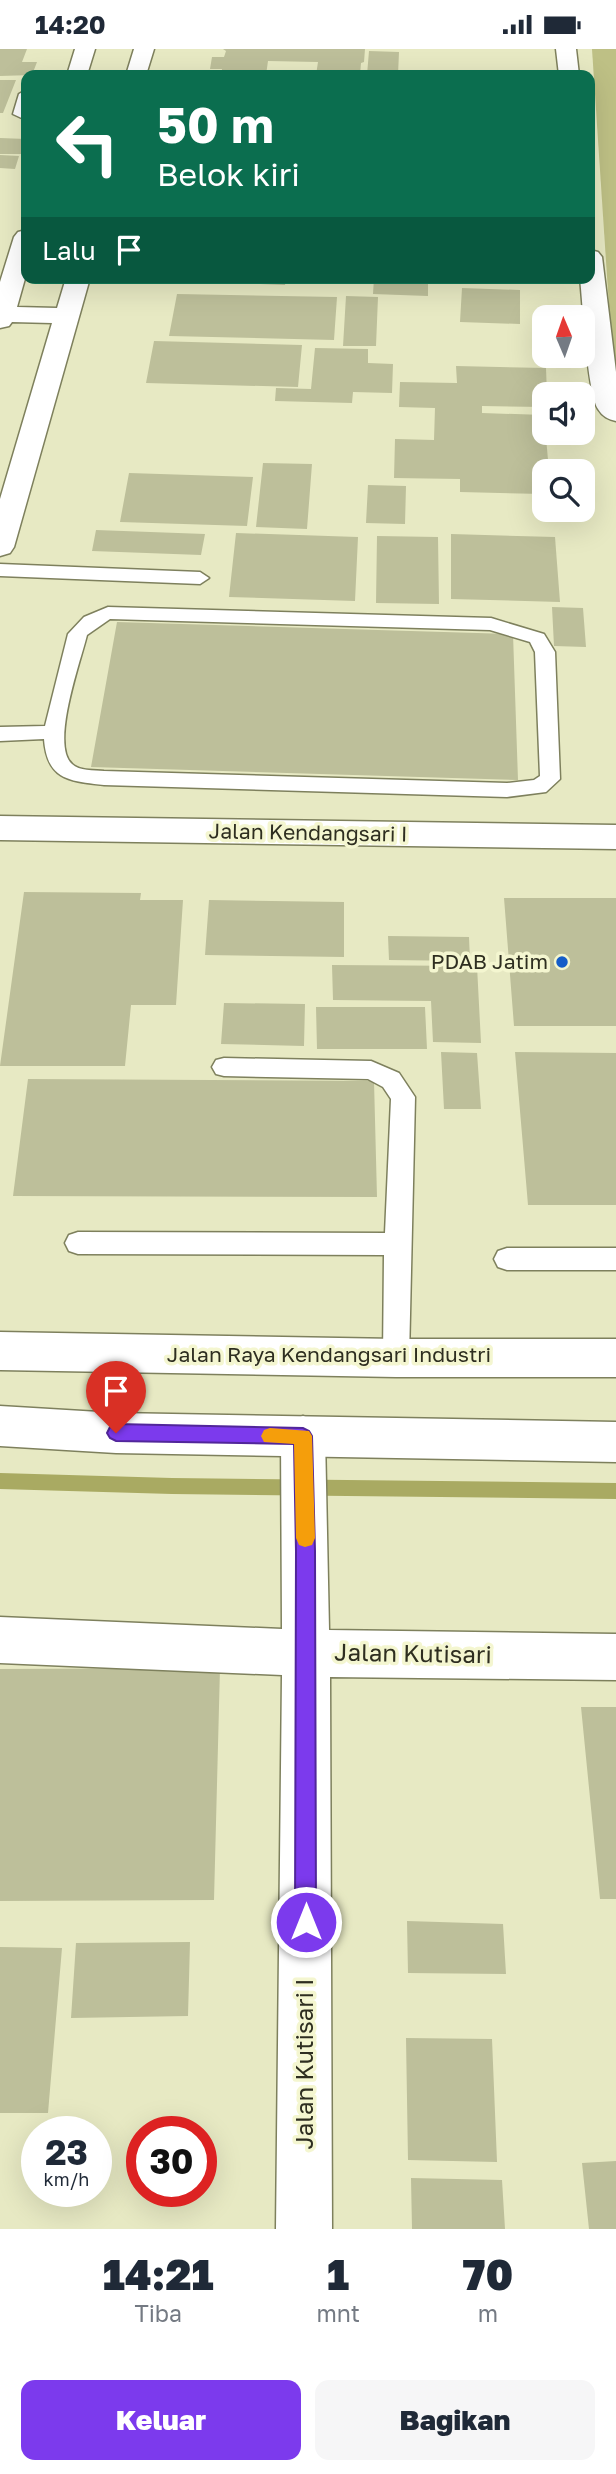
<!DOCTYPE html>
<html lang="id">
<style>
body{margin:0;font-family:"Golos Text",sans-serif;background:#f6f6f7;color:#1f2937;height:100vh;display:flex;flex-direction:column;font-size:26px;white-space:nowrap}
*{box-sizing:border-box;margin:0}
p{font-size:23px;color:#747a83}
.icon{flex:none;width:38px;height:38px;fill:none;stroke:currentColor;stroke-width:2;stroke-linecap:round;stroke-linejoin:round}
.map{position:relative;height:2180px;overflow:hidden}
.panel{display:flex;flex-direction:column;background:#fff;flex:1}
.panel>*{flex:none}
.hud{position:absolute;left:21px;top:21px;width:574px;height:214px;border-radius:14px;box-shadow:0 7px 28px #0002;background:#0b6e4f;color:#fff;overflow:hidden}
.needle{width:46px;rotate:358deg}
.tools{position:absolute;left:532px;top:256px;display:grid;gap:14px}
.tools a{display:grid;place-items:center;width:63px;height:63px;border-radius:14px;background:#fff;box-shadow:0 7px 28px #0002;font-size:35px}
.speed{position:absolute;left:21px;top:2067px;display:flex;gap:14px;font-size:35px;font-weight:700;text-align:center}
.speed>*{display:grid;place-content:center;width:91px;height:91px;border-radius:50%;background:#fff;box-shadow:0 7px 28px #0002;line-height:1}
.speed small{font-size:18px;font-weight:400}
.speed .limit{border:10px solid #d22;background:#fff;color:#111}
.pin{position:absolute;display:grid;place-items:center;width:60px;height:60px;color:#fff;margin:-72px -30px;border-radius:50% 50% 50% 0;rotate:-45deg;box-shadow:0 0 7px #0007}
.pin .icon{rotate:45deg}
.me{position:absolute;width:77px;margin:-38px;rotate:0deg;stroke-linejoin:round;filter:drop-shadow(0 0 5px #0008)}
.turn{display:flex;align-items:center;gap:24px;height:147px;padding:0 21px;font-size:32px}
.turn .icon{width:91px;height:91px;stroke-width:2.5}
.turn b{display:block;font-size:49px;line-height:60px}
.then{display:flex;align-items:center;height:66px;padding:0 21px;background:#0003;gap:14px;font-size:26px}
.eta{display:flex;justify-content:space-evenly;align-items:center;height:119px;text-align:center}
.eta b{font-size:42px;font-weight:800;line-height:49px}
.action{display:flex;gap:14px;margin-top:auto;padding:14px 21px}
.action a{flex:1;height:80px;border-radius:14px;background:#7c3aed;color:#fff;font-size:28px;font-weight:800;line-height:80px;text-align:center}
.action a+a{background:#f6f6f7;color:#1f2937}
.status{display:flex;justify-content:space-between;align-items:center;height:49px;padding:0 35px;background:#fff;direction:ltr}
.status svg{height:19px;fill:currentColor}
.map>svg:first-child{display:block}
</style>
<div class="status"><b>14:20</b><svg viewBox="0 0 49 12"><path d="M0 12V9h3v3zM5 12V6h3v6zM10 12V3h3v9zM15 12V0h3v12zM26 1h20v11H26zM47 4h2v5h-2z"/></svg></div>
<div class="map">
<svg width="616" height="2180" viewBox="0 0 616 2180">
<rect width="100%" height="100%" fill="#e7e9c3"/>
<path fill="#bec085" d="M592,0H616V348H615Z"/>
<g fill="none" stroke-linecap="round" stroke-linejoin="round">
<path fill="#a9aa62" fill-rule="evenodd" d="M0,1424L172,1429L616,1434V1450L172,1445L0,1440Z"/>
</g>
<path fill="#bdbf9a" d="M0,0H27L22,13H37L32,26L0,27Z
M223,0H365L364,13L361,14L360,26H316L318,13L268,12L266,26H221L222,20H210L212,8H224L226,2Z
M369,2L399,3L398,26H367Z
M0,31H16L3,64H0Z
M0,89L26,90L21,105H0Z
M0,106L19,107L15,120L0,119Z
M160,229H229L228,235L159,234Z
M238,229H286L285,236L237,234Z
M374,229H428V247L373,245Z
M453,229H534V233L453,232Z
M462,239L520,241V275L460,273Z
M177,245L337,248L334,291L169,287Z
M346,247L378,248L376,297H343Z
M154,292L302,296L298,338L146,334Z
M315,299L368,300V314L393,315L392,344L353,343L352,354L275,352L276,339L311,340Z
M456,317L546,319L547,345H544V358L482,357V364L544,366L549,422H544V445L460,443V430L394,429L395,390L434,391L435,359L399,358L400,333L457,334Z
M263,414L312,415L307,480L256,478Z
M129,424L253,428L247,477L120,473Z
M368,436L406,437L405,475L366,474Z
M96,481L205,485L201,506L92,502Z
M236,484L358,488L355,552L229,548Z
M451,485L555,488L560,553L451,550Z
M377,487L438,488L439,555L376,554Z
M552,558L583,559L586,598L554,597Z
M117,573L513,585L518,731L91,718Z
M24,843L141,844L140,851H183L176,956H131L125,1017H0Z
M504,849H616V977H514Z
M209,851L344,853V908L205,906Z
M388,887L469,888L470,912L389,911Z
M332,916L477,917L481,994L433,993L431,952L333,951Z
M224,954L305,955L304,997L221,995Z
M316,958H425L427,1000H317Z
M441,1003L477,1004L481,1060H444Z
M515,1003L616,1004V1156H528Z
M28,1030L374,1032L377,1148L13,1147Z
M220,1619L214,1851L0,1852V1620Z
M581,1658H616V1850H600Z
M407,1872L503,1875L506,1925L408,1924Z
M190,1893L188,1967L71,1969L76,1894Z
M0,1898L62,1899L48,2064H0Z
M406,1989L492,1990L497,2113L408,2111Z
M616,2112V2180H589L582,2114Z
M411,2129L502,2131L505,2180H412Z"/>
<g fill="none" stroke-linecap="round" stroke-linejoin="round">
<defs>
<path id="service" d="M26,41V71L13,65L19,45Z
M0,515L200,523L209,529L200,535L0,527Z
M108,558L491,569L544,585L555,603L560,730L546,743L507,748L104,736C69,732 47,731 44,690L0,692V678L45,677L68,585L84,568ZM110,570L490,581L530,593L535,603L540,727L534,731L507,734L104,722C94,721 79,722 72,715C50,696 81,611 87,586Z
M224,1009L371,1012L399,1024L415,1048L409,1309L405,1317L396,1321L387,1317L383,1309L384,1206L78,1205L69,1202L65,1194L69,1186L78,1183L385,1184L391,1050L383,1038L368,1030L224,1027L216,1025L212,1018L216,1011Z
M507,1199H616V1221H507L498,1218L494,1210L498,1202Z"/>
<path id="minor" d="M556,0H576L579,26H559Z
M590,201L598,203L602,208L616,323V372C608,370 603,368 598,360C587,341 583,256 580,229H590Z
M0,767L616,776V800L0,791Z
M303,1367L318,1373L325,1387L329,1581L616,1585V1631L330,1628L332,2180H276L282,1626L0,1614V1568L282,1580L281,1387L288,1373Z"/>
<path id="secondary" d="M75,0H95L87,26H67Z
M134,0H154L146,26H126Z
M26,181V226L17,258L57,259L66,229H90L14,498L10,504L0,507V450L52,274L12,273L9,277L0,279V233L14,188L18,183Z"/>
<path id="primary" d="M0,1283L396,1290H616V1328H396L0,1321Z
M0,1357L116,1364L616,1373V1413L116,1404L0,1397Z"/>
</defs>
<use href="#service" stroke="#7e805d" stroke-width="3"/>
<use href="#minor" stroke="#7e805d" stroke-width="3"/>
<use href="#secondary" stroke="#7e805d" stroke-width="3"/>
<use href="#primary" stroke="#7e805d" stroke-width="3"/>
<use href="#service" fill="#fff" fill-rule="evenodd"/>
<use href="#minor" fill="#fff" fill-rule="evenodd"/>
<use href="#secondary" fill="#fff" fill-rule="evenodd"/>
<use href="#primary" fill="#fff" fill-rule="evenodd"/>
</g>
<path fill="#7c3aed" stroke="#51269a" stroke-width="2" d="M116,1375L303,1379L309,1382L312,1387L315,1502L316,1873L313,1881L306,1884L298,1881L295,1873L296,1502L294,1395L116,1392L110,1389L107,1384L110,1378Z"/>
<path fill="#f59e0b" d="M270,1379L309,1382L312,1387L315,1489L312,1496L305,1498L299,1496L296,1489L294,1395L264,1393L261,1387L264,1381Z"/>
<circle fill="#155dc8" stroke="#f4f6d0" stroke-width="2.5" cx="562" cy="913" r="7"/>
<g text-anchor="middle" stroke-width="7" stroke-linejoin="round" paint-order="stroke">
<g font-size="21" fill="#2e2e20" stroke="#f4f6d0">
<text transform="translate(308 784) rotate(1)" y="7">Jalan Kendangsari I</text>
<text x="329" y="1313">Jalan Raya Kendangsari Industri</text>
</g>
<g font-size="21" fill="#2e2e20" stroke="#f4f6d0" text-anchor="end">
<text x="548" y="920">PDAB Jatim</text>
</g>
<g font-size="24" fill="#2e2e20" stroke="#f4f6d0">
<text transform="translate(413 1605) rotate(1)" y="8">Jalan Kutisari</text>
<text transform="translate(305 2015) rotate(-90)" y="8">Jalan Kutisari I</text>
</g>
</g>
</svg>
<div class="tools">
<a><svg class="needle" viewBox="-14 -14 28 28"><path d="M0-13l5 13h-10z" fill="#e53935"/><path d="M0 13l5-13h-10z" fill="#747a83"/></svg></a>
<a><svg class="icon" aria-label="sound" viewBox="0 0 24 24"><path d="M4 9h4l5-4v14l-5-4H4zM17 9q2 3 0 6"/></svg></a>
<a><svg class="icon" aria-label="search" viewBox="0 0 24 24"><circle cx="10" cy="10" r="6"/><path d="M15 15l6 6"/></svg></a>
</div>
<div class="speed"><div>23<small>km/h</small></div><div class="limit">30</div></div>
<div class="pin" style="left:116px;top:1384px;background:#d93025"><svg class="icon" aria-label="arrive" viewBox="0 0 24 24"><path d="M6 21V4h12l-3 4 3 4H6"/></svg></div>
<svg class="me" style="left:306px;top:1873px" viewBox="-20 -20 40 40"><circle r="17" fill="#7c3aed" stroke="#fff" stroke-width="3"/><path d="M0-11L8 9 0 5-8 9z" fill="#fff"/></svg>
<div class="hud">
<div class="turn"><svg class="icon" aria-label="left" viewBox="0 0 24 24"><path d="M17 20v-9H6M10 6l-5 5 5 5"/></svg><div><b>50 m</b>Belok kiri</div></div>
<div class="then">Lalu<svg class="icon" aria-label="arrive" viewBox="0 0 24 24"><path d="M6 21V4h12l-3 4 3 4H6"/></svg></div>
</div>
</div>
<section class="panel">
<div class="eta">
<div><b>14:21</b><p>Tiba</p></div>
<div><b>1</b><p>mnt</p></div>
<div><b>70</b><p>m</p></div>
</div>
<div class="action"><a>Keluar</a><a>Bagikan</a></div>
</section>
